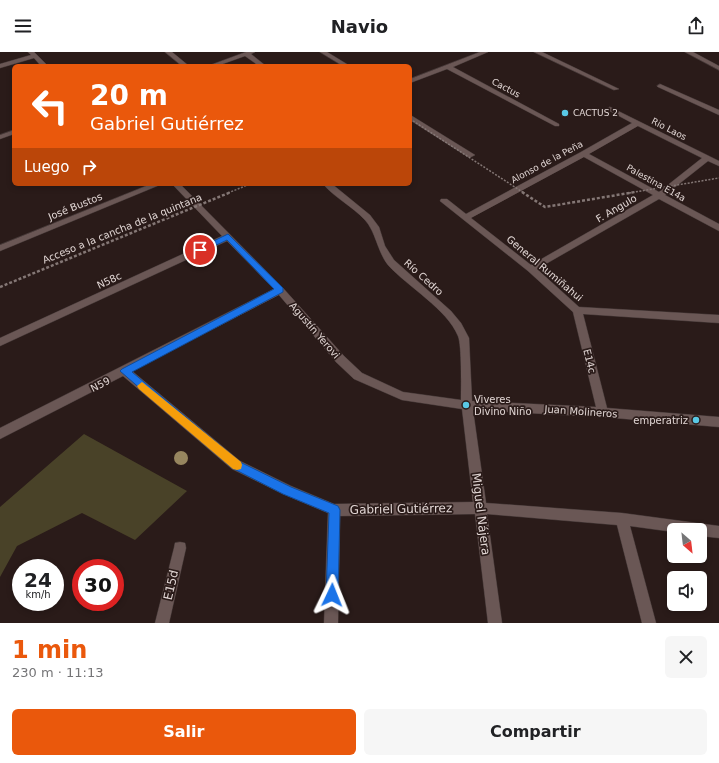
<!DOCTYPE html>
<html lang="es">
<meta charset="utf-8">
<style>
body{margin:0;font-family:"DejaVu Sans",sans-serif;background:#f6f6f6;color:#202124;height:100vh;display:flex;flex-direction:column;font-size:15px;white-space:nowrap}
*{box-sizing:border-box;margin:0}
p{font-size:13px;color:#757577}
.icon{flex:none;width:22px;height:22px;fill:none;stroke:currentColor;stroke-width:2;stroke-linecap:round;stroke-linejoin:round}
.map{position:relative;height:571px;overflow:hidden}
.drawer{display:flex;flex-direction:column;background:#fff;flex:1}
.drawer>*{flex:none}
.banner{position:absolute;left:12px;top:12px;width:400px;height:122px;border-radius:6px;box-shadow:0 2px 6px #0003;background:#ea580c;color:#fff;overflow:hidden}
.needle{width:26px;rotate:152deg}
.tools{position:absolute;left:667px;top:471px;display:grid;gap:8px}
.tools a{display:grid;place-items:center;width:40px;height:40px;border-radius:6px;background:#fff;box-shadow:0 2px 6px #0003;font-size:20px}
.speed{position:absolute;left:12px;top:507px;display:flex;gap:8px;font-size:20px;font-weight:700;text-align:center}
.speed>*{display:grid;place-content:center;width:52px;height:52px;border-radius:50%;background:#fff;box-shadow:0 2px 6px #0003;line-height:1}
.speed small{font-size:10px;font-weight:400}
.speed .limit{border:6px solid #d22;background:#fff;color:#111}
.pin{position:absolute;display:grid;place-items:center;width:34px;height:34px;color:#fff;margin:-17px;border:2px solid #fff;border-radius:50%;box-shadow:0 1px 4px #0007}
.me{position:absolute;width:44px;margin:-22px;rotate:2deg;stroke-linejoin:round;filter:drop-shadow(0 0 3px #0008)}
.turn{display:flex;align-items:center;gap:14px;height:84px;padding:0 12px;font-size:18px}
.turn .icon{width:52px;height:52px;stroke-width:2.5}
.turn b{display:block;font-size:28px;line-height:34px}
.then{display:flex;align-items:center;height:38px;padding:0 12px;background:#0003;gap:8px;font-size:15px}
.round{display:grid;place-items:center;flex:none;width:42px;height:42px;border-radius:6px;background:#f6f6f6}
.headline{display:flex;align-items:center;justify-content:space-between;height:68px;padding:0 12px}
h1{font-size:24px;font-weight:700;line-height:30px;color:#ea580c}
.primary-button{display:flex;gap:8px;margin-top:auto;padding:8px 12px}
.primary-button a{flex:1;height:46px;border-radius:6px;background:#ea580c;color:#fff;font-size:16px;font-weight:700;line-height:46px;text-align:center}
.primary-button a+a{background:#f6f6f6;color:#202124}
header{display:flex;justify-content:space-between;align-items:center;height:52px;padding:0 12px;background:#fff;font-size:18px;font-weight:700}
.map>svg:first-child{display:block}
</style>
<header><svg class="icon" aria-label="menu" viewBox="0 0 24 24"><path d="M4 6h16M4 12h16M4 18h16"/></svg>Navio<svg class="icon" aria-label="share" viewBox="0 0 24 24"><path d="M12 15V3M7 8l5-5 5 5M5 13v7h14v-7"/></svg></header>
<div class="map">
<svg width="719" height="571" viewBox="0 0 719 571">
<rect width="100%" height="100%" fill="#2a1b19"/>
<path fill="#494228" d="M84,382L187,439L135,488L82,461L17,494L0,525V455Z"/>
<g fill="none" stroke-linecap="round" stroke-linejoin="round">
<defs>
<path id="minor" d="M28,0H34L48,14H41L34,6L0,16V12L31,3Z
M165,0H172L189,14H182Z
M246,0H255L251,2L266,14H259L245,4L217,14H208Z
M320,0H327L350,14H343Z
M480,0H488L453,15L559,72V74H555L447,17L410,31V27Z
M534,0H542L619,37L614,38Z
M685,0H693L719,14V18Z
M660,32L719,58V63L658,35L657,34Z
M610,55L719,109V114L708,109L665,143L719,172V179L659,147L537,217L579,255L719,263V271L583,262L607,356L719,365V375L603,365L473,358L486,451L622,461L719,474V486L700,484V478H674V480L630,474L656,571H642L617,473L487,462L502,571H488L475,462L340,464L338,571H324L328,461L283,442L232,417L123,324L0,387V376L274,237L227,189L0,294V286L222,184L172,132H180L283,236L344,304L362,321L403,340L461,348C461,335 462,294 458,284C447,257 408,235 388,213C377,199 376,180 365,168C352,154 335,146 323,132H332L370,163L379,175L385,194L394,208L451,259L461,271L469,286L472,349L596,355L573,260L528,219L440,149L441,147H447L466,162L581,100L632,71L608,58L607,57ZM638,74L702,106L659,140L589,102ZM584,105L653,143L531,213L471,166ZM279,243L336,310L354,327L402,348L462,357L473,450L334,452L291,434L240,409L132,319Z
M410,63L412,64L475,103L471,105H468L410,68Z
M14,78V82L0,87V83Z
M151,132H162L0,199V193Z
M180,490L185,491L186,496L169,571H155L174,496L175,491Z"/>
</defs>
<use href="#minor" stroke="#443837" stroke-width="1"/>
<use href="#minor" fill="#6a5755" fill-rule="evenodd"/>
<path stroke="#847775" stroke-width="1.5" stroke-dasharray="2 1.5" stroke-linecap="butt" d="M410,67L524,141
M228,141L250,132
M629,141L719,126"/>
<path stroke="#847775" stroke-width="2.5" stroke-dasharray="3 2" stroke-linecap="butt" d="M522,140L545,155L635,140
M0,235L231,140"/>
</g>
<circle fill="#97865f" cx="181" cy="406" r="7"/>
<path fill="#1a73e8" stroke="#114b97" d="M228,182L283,236V240L132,320L240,410L291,435L338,454L340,458L338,543L336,547L332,549L328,547L326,543L329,461L283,442L232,416L120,319L122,317L274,237L227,188L202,200L200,201L195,198Z"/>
<path fill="#f59e0b" d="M142,330L241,410L242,413L241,417L237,418L233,417L139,337L137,334Z"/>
<g fill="#59c8e5" stroke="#2a1b19" stroke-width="1.5">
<circle cx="565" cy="61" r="4"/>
<circle cx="466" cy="353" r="4"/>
<circle cx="696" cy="368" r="4"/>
</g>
<g text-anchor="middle" stroke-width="3.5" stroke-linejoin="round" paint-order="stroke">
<g font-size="9" fill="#e1d6d4" stroke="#2a1b19">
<text transform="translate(506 36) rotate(28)" y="3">Cactus</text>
<text transform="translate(669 77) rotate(27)" y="3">Rio Laos</text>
<text transform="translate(547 110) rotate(-28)" y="3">Alonso de la Peña</text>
<text transform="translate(656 131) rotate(29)" y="3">Palestina E14a</text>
</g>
<g font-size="9" fill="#e1d6d4" stroke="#2a1b19" text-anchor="start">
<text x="573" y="64">CACTUS 2</text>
</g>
<g font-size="10" fill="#e1d6d4" stroke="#2a1b19">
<text transform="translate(75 154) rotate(-22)" y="4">José Bustos</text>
<text transform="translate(616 156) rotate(-30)" y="4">F. Angulo</text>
<text transform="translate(122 176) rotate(-22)" y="4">Acceso a la cancha de la quintana</text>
<text transform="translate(545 216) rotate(40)" y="4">General Rumiñahui</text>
<text transform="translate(424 225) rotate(42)" y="4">Río Cedro</text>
<text transform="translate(109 228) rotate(-25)" y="4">N58c</text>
<text transform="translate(315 278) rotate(49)" y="4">Agustín Yerovi</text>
<text transform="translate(590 309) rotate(76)" y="4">E14c</text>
<text transform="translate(100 332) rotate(-27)" y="4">N59</text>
<text transform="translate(581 359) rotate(4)" y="4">Juan Molineros</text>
</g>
<g font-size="10" fill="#e1d6d4" stroke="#2a1b19" text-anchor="start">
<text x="474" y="351">Viveres<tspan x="474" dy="12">Divino Niño</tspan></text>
<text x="688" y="372" text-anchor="end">emperatriz</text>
</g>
<g font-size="12" fill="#e1d6d4" stroke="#2a1b19">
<text transform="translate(401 457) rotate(-1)" y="4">Gabriel Gutiérrez</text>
<text transform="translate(481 462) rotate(83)" y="4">Miguel Nájera</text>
<text transform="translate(171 533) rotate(-77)" y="4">E15d</text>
</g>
</g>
</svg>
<div class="tools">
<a><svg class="needle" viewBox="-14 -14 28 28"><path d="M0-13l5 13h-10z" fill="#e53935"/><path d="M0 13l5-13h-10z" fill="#757577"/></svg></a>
<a><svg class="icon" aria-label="sound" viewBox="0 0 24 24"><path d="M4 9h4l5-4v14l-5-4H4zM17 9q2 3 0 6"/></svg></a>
</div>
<div class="speed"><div>24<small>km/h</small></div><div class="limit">30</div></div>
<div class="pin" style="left:200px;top:198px;background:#d93025"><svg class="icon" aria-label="arrive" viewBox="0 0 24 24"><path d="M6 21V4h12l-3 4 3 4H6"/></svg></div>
<svg class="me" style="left:332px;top:543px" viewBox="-20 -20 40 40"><path d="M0-17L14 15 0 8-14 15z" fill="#1a73e8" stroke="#fff" stroke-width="4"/></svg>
<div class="banner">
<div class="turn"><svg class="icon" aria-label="left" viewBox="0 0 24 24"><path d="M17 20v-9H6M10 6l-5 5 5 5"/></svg><div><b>20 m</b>Gabriel Gutiérrez</div></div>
<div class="then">Luego<svg class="icon" aria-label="right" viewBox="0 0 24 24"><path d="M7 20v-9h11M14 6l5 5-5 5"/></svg></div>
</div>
</div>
<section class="drawer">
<div class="headline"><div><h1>1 min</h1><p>230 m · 11:13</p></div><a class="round"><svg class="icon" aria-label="close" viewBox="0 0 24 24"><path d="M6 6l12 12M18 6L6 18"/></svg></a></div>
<div class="primary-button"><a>Salir</a><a>Compartir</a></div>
</section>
